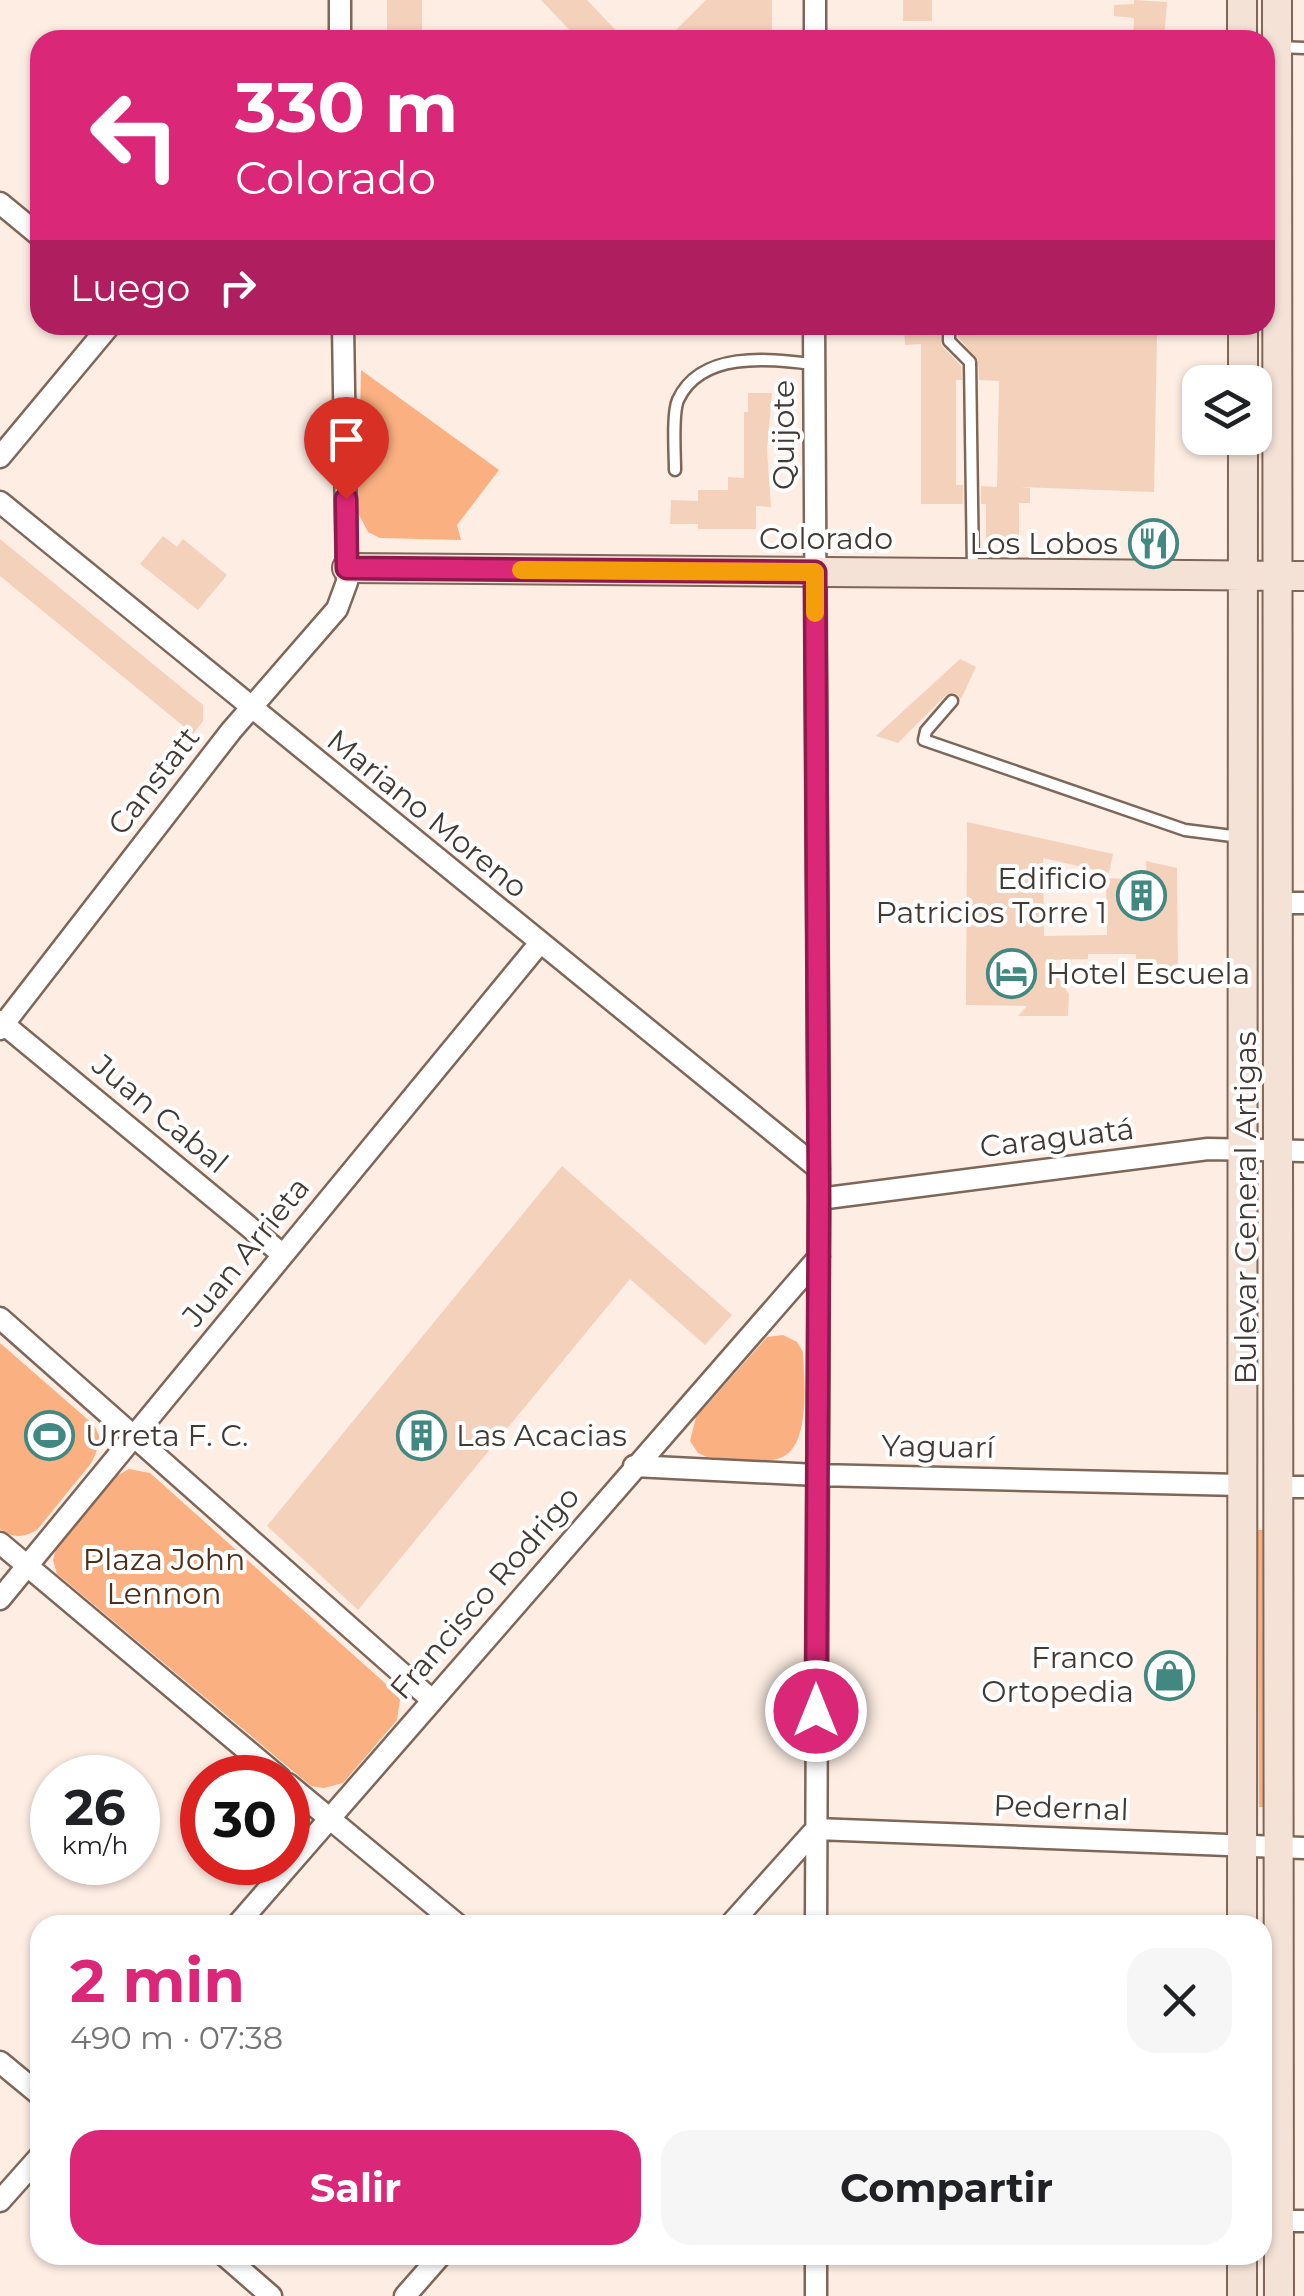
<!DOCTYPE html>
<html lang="es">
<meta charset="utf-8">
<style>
body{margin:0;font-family:Montserrat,sans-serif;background:#f6f6f6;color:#202124;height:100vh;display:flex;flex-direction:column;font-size:38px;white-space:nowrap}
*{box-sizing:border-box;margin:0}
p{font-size:32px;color:#757577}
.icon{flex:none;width:55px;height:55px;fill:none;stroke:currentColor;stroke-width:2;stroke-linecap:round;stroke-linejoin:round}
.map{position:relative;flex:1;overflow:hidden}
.drawer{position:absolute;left:30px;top:1915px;width:1242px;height:350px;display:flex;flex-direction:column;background:#fff;border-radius:30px;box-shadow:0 2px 8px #0004}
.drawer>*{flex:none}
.top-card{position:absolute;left:30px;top:30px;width:1245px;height:305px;border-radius:30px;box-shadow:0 2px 8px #0004;background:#db2777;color:#fff;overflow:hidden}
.fabs{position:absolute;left:1182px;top:365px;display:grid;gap:20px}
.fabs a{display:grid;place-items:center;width:90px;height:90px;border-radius:20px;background:#fff;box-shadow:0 2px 8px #0004;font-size:50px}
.speed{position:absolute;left:30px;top:1755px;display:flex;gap:20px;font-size:50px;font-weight:700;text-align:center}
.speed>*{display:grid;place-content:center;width:130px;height:130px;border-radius:50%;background:#fff;box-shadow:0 2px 8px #0004;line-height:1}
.speed small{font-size:25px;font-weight:400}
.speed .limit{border:15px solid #d22;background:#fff;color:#111}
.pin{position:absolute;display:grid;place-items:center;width:85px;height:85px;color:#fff;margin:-102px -42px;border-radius:50% 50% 50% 0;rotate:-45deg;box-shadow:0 0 10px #0007}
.pin .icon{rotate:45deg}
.me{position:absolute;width:110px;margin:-55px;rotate:0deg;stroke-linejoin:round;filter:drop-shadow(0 0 8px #0008)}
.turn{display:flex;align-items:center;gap:35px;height:210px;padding:0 40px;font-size:45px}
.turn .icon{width:130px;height:130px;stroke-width:2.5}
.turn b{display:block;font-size:70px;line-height:85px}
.then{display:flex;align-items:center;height:95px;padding:0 40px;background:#0003;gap:20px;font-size:38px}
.round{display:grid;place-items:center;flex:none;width:105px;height:105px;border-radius:30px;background:#f6f6f6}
.summary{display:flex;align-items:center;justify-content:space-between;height:170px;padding:0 40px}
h1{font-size:60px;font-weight:700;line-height:75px;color:#db2777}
.cta{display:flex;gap:20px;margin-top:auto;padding:20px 40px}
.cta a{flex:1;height:115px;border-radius:30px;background:#db2777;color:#fff;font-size:40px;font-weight:700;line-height:115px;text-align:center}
.cta a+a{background:#f6f6f6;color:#202124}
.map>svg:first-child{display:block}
</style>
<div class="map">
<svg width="1304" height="2296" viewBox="0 0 1304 2296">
<rect width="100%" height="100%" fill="#fdede3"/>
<path fill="#fab081" d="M361,370L499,470L457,525L461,540L380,538L368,532L358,513Z
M783,1335L797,1342L803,1352C804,1380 812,1451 777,1459C756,1464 728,1458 707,1457L698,1453L690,1441L696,1417L767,1337Z
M0,1343L94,1425L101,1440L92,1462L37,1530C23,1538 13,1538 0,1529Z
M129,1469L150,1473L396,1693L400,1700L397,1720L343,1783L324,1788L311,1786L57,1574L53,1560L56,1548L111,1479Z
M1258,1530H1263V1807H1259Z"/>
<path fill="#f4d1bb" d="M387,0H422V40H387Z
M541,0H587L625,40H579Z
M706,0H772V40H666Z
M903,0H932V21H903Z
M1134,0L1167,2L1164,40H1133L1134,18L1114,16V5L1134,4Z
M904,325H940L941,345L961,366L962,380H956V485H963V504H921V344L905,345Z
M958,325H1056V335L1157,334L1154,492L1020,487L1030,488V503H1019V539L986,538V504H981V486L997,487L999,381L979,380L978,360L958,337Z
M748,393H772L767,450L771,507L756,506V529H698V524H670L671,500L698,501V490H728V477L744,478V412H748Z
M163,536L177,547L183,539L227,575L198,610L140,564Z
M0,539L203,705V721L193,734L0,576Z
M960,659L976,667L961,699L955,693L946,695L898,743L876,736Z
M967,822L1113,854L1109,873L1043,858L1044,936L1107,935L1106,878L1147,880L1146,861L1177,868L1178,975L1137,976L1136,954H1088V959L1046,960L1069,994L1068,1016H1018L1027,1006L966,1005Z
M562,1166L732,1315L705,1345L630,1279L358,1610L267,1526Z"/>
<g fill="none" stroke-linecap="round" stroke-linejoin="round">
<defs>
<path id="lane" d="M1278,47L1304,48
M949,325V341L970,362L973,571
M675,470C675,453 672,414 678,400C701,350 770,359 813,364
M952,701L926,731L924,740L1185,830L1240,837"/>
<path id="street" d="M340,0V40
M815,40V0
M0,203L40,236
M814,325L819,1199L816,1925
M0,457L110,325
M0,502L819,1169
M1278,903H1304
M0,1021L282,1254
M0,1029L231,731L337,609L347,582L343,325
M819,1199L1208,1149L1304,1151
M0,1318L432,1700
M634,1466L817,1475L1240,1485
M1279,1487H1304
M0,1543L280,1778
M0,1599L539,944
M288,1784L458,1925
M816,1829L1304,1848
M237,1925L819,1257
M730,1925L816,1829
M0,2062L40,2095
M0,2201L40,2156
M1278,2221H1304
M224,2255L271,2296
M816,2255V2296
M405,2296L441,2255"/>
<path id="secondary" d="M1242,0V40
M1277,0L1279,2296
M1243,325V382
M347,568L1304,576
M1242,1925L1243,438
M1242,2255V2296"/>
</defs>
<use href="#lane" stroke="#7e6759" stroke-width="15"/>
<use href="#street" stroke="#7e6759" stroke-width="25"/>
<use href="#secondary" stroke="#7e6759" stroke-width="32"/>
<use href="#lane" stroke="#fff" stroke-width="10"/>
<use href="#street" stroke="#fff" stroke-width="20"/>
<use href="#secondary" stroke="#f4e2d6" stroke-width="28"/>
</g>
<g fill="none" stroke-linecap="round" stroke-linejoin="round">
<defs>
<path id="route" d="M346,499L347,568L815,572L819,1200L816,1711"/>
</defs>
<use href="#route" stroke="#8e194d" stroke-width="25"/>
<use href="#route" stroke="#db2777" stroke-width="18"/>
<path stroke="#f59e0b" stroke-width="18" d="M521,570L815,572V613"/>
</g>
<defs>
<symbol id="restaurant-ring" viewBox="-11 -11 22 22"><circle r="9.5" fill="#fff" stroke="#418881" stroke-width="1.5"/><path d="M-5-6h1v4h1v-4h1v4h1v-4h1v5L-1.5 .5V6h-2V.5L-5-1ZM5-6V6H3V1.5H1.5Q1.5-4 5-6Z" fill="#418881"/></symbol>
<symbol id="building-ring" viewBox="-11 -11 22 22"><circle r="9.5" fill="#fff" stroke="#418881" stroke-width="1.5"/><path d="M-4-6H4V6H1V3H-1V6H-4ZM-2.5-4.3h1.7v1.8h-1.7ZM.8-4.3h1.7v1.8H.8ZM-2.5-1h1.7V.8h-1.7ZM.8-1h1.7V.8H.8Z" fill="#418881"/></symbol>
<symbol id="hotel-ring" viewBox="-11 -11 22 22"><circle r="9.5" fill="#fff" stroke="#418881" stroke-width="1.5"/><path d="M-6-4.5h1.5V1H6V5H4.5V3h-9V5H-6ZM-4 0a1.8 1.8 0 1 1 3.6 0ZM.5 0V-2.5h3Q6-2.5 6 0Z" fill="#418881"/></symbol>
<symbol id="stadium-ring" viewBox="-11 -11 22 22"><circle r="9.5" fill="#fff" stroke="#418881" stroke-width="1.5"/><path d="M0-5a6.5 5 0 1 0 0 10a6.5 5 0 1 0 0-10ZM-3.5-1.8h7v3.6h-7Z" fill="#418881"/></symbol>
<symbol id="shop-ring" viewBox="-11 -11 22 22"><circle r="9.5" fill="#fff" stroke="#418881" stroke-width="1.5"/><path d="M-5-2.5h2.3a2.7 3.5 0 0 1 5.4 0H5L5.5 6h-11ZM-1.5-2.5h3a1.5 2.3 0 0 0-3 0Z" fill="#418881"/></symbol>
</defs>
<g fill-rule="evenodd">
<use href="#restaurant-ring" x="1126" y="516" width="55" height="55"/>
<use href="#building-ring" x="1114" y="868" width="55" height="55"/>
<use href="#hotel-ring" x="984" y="946" width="55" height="55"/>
<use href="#stadium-ring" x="22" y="1408" width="55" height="55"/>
<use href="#building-ring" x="394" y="1408" width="55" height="55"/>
<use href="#shop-ring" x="1142" y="1648" width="55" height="55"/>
</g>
<g text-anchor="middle" stroke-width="8" stroke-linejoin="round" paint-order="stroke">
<g font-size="30" fill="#433832" stroke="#fff">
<text transform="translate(784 435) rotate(-90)" y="10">Quijote</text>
<text x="826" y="549">Colorado</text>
<text transform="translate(154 781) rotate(-52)" y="10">Canstatt</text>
<text transform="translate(427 814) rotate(39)" y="10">Mariano Moreno</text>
<text transform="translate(160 1114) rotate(40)" y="10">Juan Cabal</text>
<text transform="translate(1057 1138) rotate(-7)" y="10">Caraguatá</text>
<text transform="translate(1246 1208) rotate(-90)" y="10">Bulevar General Artigas</text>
<text transform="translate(246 1252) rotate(-51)" y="10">Juan Arrieta</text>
<text transform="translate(938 1447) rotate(1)" y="10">Yaguarí</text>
<text transform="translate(485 1593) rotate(-49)" y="10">Francisco Rodrigo</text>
<text transform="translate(1061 1808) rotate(2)" y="10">Pedernal</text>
</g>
<g font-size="30" fill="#433832" stroke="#fff" text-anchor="end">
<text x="1118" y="554">Los Lobos</text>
<text x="1107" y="889">Edificio<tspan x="1107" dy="34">Patricios Torre 1</tspan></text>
<text x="1046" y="984" text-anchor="start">Hotel Escuela</text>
<text x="85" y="1446" text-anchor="start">Urreta F. C.</text>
<text x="456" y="1446" text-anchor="start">Las Acacias</text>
<text x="1134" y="1668">Franco<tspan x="1134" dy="34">Ortopedia</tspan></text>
</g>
<g font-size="30" fill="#4f2d16" stroke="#fff">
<text x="164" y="1570">Plaza John<tspan x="164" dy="34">Lennon</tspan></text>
</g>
</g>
</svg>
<div class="fabs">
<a><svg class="icon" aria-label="layers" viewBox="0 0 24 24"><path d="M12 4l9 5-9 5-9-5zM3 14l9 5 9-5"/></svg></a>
</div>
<div class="speed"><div>26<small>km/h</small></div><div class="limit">30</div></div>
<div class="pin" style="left:346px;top:499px;background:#d93025"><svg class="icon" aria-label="arrive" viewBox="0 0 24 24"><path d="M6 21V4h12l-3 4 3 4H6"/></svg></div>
<svg class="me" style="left:816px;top:1711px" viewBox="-20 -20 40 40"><circle r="17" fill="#db2777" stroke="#fff" stroke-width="3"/><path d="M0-11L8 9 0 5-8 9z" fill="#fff"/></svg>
<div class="top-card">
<div class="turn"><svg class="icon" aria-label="left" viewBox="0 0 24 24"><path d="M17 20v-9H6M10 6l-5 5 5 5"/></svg><div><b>330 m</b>Colorado</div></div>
<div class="then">Luego<svg class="icon" aria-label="right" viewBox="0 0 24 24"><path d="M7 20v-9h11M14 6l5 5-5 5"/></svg></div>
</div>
<section class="drawer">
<div class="summary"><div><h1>2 min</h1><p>490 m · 07:38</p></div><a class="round"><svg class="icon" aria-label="close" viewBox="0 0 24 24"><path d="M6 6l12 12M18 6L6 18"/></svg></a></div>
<div class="cta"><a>Salir</a><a>Compartir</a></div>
</section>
</div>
